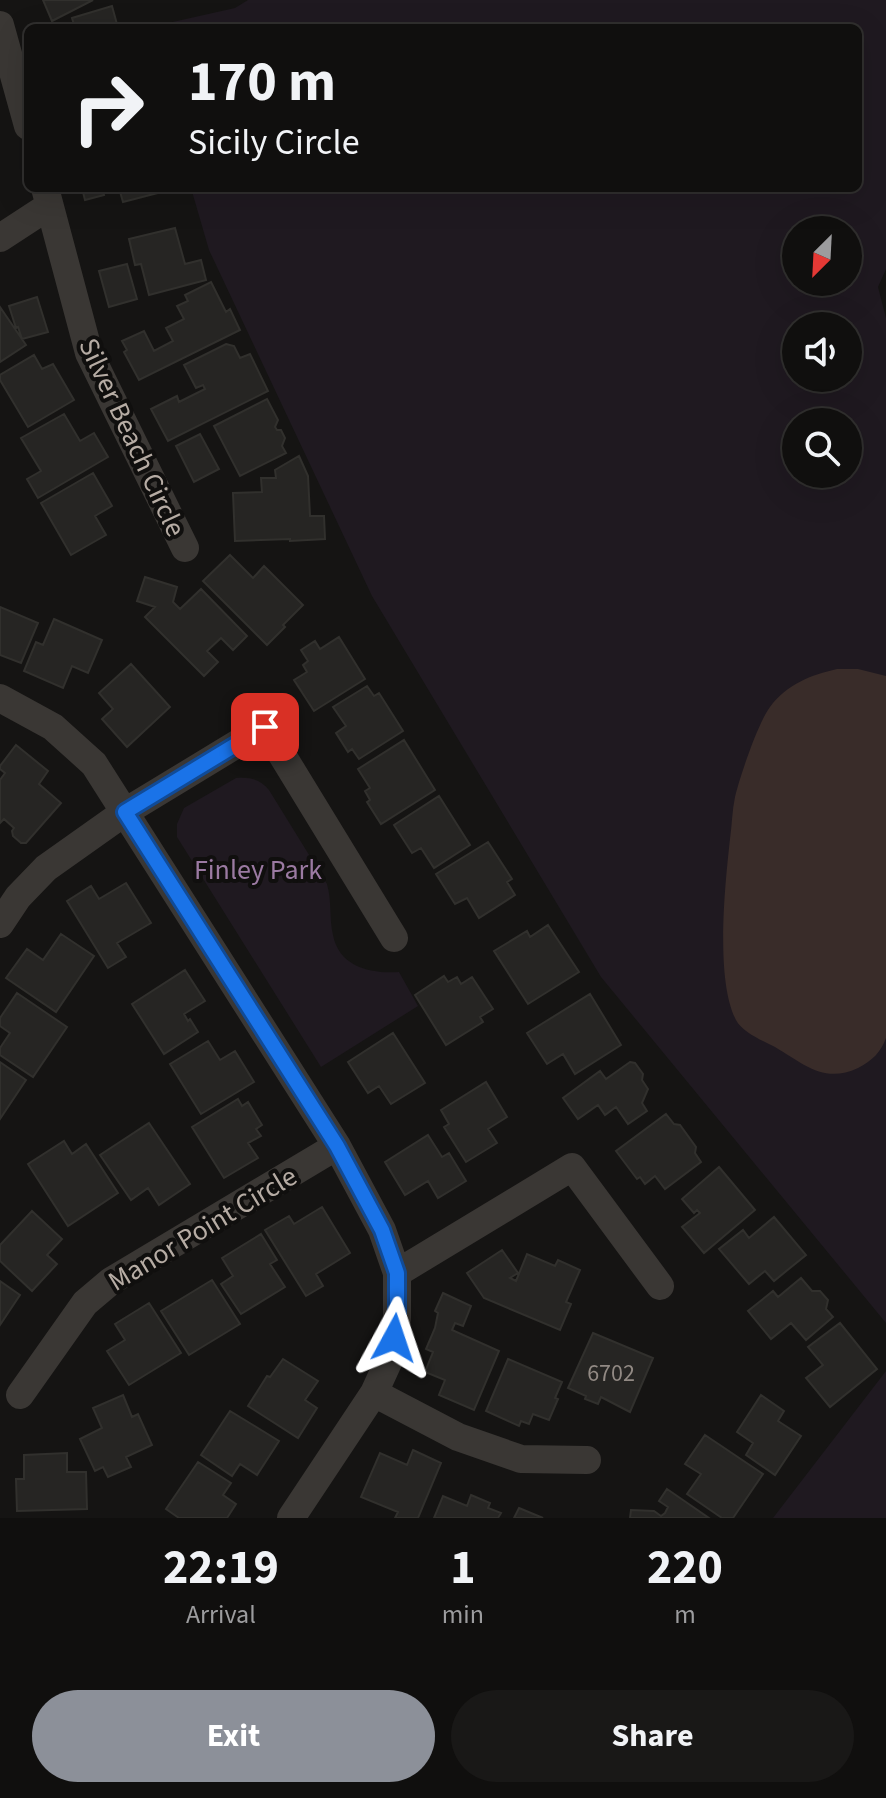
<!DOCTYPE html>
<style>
body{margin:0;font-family:"Source Sans 3",sans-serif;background:#191817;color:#f1f3f6;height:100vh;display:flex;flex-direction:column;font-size:30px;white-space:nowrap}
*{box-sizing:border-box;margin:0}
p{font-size:26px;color:#9c9c9e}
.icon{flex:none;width:44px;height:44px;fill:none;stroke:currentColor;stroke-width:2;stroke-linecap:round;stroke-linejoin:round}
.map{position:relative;height:1518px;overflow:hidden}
.drawer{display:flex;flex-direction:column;background:#100f0e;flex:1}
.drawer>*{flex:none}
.hud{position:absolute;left:24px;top:24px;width:838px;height:168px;border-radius:12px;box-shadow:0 8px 32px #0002,0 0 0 2px #302f2e;background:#100f0e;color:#f1f3f6;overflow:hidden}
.needle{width:52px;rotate:204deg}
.tools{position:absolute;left:782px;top:216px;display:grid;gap:16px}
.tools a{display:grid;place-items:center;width:80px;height:80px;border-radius:50%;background:#100f0e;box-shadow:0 8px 32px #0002,0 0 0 2px #302f2e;font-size:40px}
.pin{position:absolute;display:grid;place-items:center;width:68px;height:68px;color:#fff;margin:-34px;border-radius:16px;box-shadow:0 4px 12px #0006}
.me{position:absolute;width:88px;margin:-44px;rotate:5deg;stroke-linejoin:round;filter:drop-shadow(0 0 6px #0008)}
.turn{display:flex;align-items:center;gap:28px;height:168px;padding:0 32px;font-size:36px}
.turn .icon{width:104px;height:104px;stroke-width:2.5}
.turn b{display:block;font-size:56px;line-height:68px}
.eta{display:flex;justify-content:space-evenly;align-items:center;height:136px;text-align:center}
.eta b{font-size:48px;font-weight:700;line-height:56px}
.primary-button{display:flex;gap:16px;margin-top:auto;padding:16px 32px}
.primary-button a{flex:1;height:92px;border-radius:48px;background:#8c9099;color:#fff;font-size:32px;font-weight:700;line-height:92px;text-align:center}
.primary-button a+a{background:#191817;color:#f1f3f6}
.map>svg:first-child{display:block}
</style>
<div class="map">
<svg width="886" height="1518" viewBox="0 0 886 1518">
<rect width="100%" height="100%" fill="#151413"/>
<path fill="#1f1920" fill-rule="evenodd" d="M248,0H886V269L878,287L886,318V1323L601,977L372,596L209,250L191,188H858V28H146L235,8ZM796,230H848V282H796ZM796,326H848V378H796ZM796,422H848V474H796Z
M236,778C250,777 260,779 269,790L327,884C332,901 329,918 333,935C339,967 371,974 399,972L418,1006L321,1067L177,837V824L184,808Z
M886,1371V1518H773Z"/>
<path fill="#392c29" d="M837,669H858L886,676V1038C881,1052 872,1061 858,1068C824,1084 804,1064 775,1047C763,1041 742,1032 736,1020C715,979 725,885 730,839C732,825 732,811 735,797C740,776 758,723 770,707C787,684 811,675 837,669Z"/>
<path fill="#262523" stroke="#31302d" stroke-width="2" d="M43,0H93L52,21Z
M112,6L118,28H75L72,18Z
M82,188H102L104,195L85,200Z
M119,188H177L123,202Z
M175,228L185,264L201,260L206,280L149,295L141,264L135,265L129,239Z
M127,264L137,299L109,307L99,271Z
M211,282L226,312L230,309L240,330L139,380L124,352L127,350L122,341L144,331L154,351L173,341L166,328L184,319L177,306L188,301L185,295Z
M37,297L48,332L22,339L18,327L16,328L9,306Z
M0,307L26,345L0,362Z
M226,344L234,346L240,358L250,354L268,391L168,441L151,409L177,396L179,402L205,389L203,385L196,388L184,365Z
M34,355L42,369L53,364L74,400L28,427L0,380V375Z
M267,399L278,420L275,427L277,430H281L285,438L282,446L286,453L240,476L214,426Z
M64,414L80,441L94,433L108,457L38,498L27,479L41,471L21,438Z
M200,434L219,469L194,482L176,446Z
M299,456L308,476L310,516H324L325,539L290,541V539L235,541L233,493L262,492L261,478H276L275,470Z
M93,473L112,506L95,516L106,535L71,555L41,503Z
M230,555L253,578L264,566L303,605L283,625L285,627L267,645L203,581Z
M145,577L177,587L173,602L180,609L201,589L247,636L233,650L221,638L207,651L218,662L204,676L145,617L155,607L137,601Z
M0,607L38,623L21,663L0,655Z
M54,619L102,640L88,673L72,666L63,688L24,671L36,642L43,645Z
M339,637L365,679L314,711L294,680L307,672L303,665L308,661L301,650L315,641L320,649Z
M131,664L170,707L127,747L102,719L113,709L99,693Z
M367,686L374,696L379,693L403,731L359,759L352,749L348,752L336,733L346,726L333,707Z
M404,740L435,790L381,824L367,802L370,800L365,791L370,788L358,769Z
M16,745L48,771L39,784L61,803L26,843H21L13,836L12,831L14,828L4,819L0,823V780L5,773L0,769V766Z
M439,796L470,845L434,868L421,848L412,853L394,825Z
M488,842L512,879L507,882L515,895L479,918L467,898L455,904L436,874Z
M126,883L151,923L117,943L126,957L108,968L67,901L91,886L99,899Z
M548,925L579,972L528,1004L494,951L527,931L530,937Z
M61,934L94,956L56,1012L6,978L27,949L43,960Z
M185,970L205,1001L184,1014L188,1021L190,1019L198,1032L164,1054L132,1004Z
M444,976L448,982L457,977L461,984L472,977L493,1009L480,1017L483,1022L446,1045L415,995Z
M17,993L67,1027L33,1077L0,1055V1048L10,1033L0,1026V1018Z
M590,994L621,1045L575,1074L563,1054L547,1064L527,1033Z
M393,1033L425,1083L391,1104L379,1086L368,1093L348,1062Z
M208,1041L220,1060L235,1051L254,1082L201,1114L170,1064Z
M0,1062L26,1080L0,1119Z
M630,1062L635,1063L643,1074L642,1080L648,1089L642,1103L647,1111L628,1124L616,1107L605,1115L598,1105L578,1119L563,1098L600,1071L606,1079Z
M486,1082L507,1117L488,1129L497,1143L466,1162L444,1127L449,1124L441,1110Z
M238,1099L242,1106L248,1102L262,1125L256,1129L261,1136L248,1143L258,1158L224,1178L192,1127Z
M666,1114L674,1124L680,1125L696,1147L695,1153L701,1162L665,1189L655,1176L645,1184L640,1177L637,1179L616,1151Z
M149,1123L190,1184L159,1205L148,1188L131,1200L100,1155Z
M428,1135L442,1157L449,1153L466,1181L438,1198L428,1181L405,1195L385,1162Z
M64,1141L72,1154L86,1144L118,1193L68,1226L28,1164Z
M719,1167L755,1210L704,1253L682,1227L700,1213L697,1210L694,1213L682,1199Z
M322,1207L350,1253L316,1274L323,1286L306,1296L265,1230L289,1216L294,1224Z
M32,1211L62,1239L47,1255L57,1264L32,1291L0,1261V1245Z
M774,1217L806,1255L774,1281L765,1271L749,1284L719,1249L743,1230L749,1238Z
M261,1234L277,1260L270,1264L285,1287L241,1314L221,1284L233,1276L222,1258Z
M502,1250L518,1273L510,1278L516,1281L527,1254L555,1266L558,1260L580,1270L566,1302L571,1304L560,1330L484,1298L467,1273Z
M801,1278L812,1291H820L828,1300L826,1309L833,1317L806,1340L791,1323L771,1339L748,1311L773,1291L778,1297Z
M212,1280L240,1324L189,1355L161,1311Z
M0,1281L20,1295L0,1325Z
M443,1293L471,1306L463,1326L455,1323L452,1330L499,1351L474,1410L439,1395L445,1380L425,1372L433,1352L426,1349L435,1328L438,1313L435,1311Z
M149,1303L181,1353L129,1385L107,1351L125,1340L115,1324Z
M840,1323L877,1369L830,1407L806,1378L823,1365L808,1347Z
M593,1333L653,1358L630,1412L601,1397L598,1404L585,1399L586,1396L568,1388Z
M283,1359L318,1381L305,1400L317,1408L298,1438L248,1406L267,1376L270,1377Z
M508,1359L562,1382L555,1398L558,1399L549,1420L533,1414L529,1424L521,1421L519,1426L486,1411Z
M123,1395L132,1417L138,1414L152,1445L126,1457L131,1467L108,1477L103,1467L95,1471L80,1439L102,1428L93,1408Z
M761,1395L784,1411L778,1421L801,1436L775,1475L746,1455L753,1443L737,1432Z
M230,1411L279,1441L257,1475L240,1464L232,1476L201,1455Z
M705,1435L763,1474L733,1518H722L687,1494L701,1474L685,1464Z
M413,1450L441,1463L418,1518H395L398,1512L361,1497L380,1453L407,1465Z
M67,1453V1472H86L87,1509L17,1511L16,1479H24V1455Z
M198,1462L231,1483L223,1495L236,1504L227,1518H179L166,1509Z
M667,1489L709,1518H630L631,1510L654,1511L661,1516L665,1513L668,1507L659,1501Z
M471,1495L490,1503L488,1508L501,1513L498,1518H434L443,1496L467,1506Z
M519,1508L543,1518H514Z"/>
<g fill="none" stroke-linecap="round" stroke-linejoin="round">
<path stroke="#3a3734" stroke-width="28" d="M0,25L28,126
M45,188L89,353L185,548
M0,238L49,206
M0,698L53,727L94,764L337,1146L382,1230L397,1273V1318L390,1358L374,1393L291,1518
M0,924L18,897L46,868L125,812L265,727L394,938
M397,1273L572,1167L660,1286
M374,1393L458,1437L521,1459L587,1460
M20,1395L85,1303L111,1281L337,1146"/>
</g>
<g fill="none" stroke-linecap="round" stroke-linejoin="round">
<defs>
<path id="route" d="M265,727L125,812L337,1146L382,1230L397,1273V1318L394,1338"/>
</defs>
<use href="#route" stroke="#114b97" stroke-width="20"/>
<use href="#route" stroke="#1a73e8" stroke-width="14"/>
</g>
<g text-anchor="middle" stroke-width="8" stroke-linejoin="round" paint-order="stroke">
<g font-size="24" fill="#928a84">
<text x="611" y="1381">6702</text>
</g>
<g font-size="28" fill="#b6aca4" stroke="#100f0e">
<text transform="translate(133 437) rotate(65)" y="10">Silver Beach Circle</text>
<text transform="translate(202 1228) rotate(-31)" y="10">Manor Point Circle</text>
</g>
<g font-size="28" fill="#9b7aa2" stroke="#100f0e">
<text x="258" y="879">Finley Park</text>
</g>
</g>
</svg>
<div class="tools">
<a><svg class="needle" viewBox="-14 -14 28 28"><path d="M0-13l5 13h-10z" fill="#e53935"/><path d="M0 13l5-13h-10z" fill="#9c9c9e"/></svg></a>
<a><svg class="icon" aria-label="sound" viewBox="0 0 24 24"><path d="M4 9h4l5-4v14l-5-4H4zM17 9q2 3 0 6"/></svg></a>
<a><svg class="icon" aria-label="search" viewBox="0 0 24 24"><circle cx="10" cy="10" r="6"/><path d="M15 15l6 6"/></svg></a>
</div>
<div class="pin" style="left:265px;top:727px;background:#d93025"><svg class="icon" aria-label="arrive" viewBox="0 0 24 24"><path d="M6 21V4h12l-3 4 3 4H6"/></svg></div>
<svg class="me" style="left:394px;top:1338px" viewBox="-20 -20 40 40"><path d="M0-17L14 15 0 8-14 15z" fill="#1a73e8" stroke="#fff" stroke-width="4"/></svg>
<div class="hud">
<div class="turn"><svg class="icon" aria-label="right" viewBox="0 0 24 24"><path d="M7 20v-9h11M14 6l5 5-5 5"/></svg><div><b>170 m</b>Sicily Circle</div></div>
</div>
</div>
<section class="drawer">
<div class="eta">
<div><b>22:19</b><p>Arrival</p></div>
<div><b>1</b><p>min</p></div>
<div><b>220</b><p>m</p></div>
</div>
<div class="primary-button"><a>Exit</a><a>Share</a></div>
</section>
